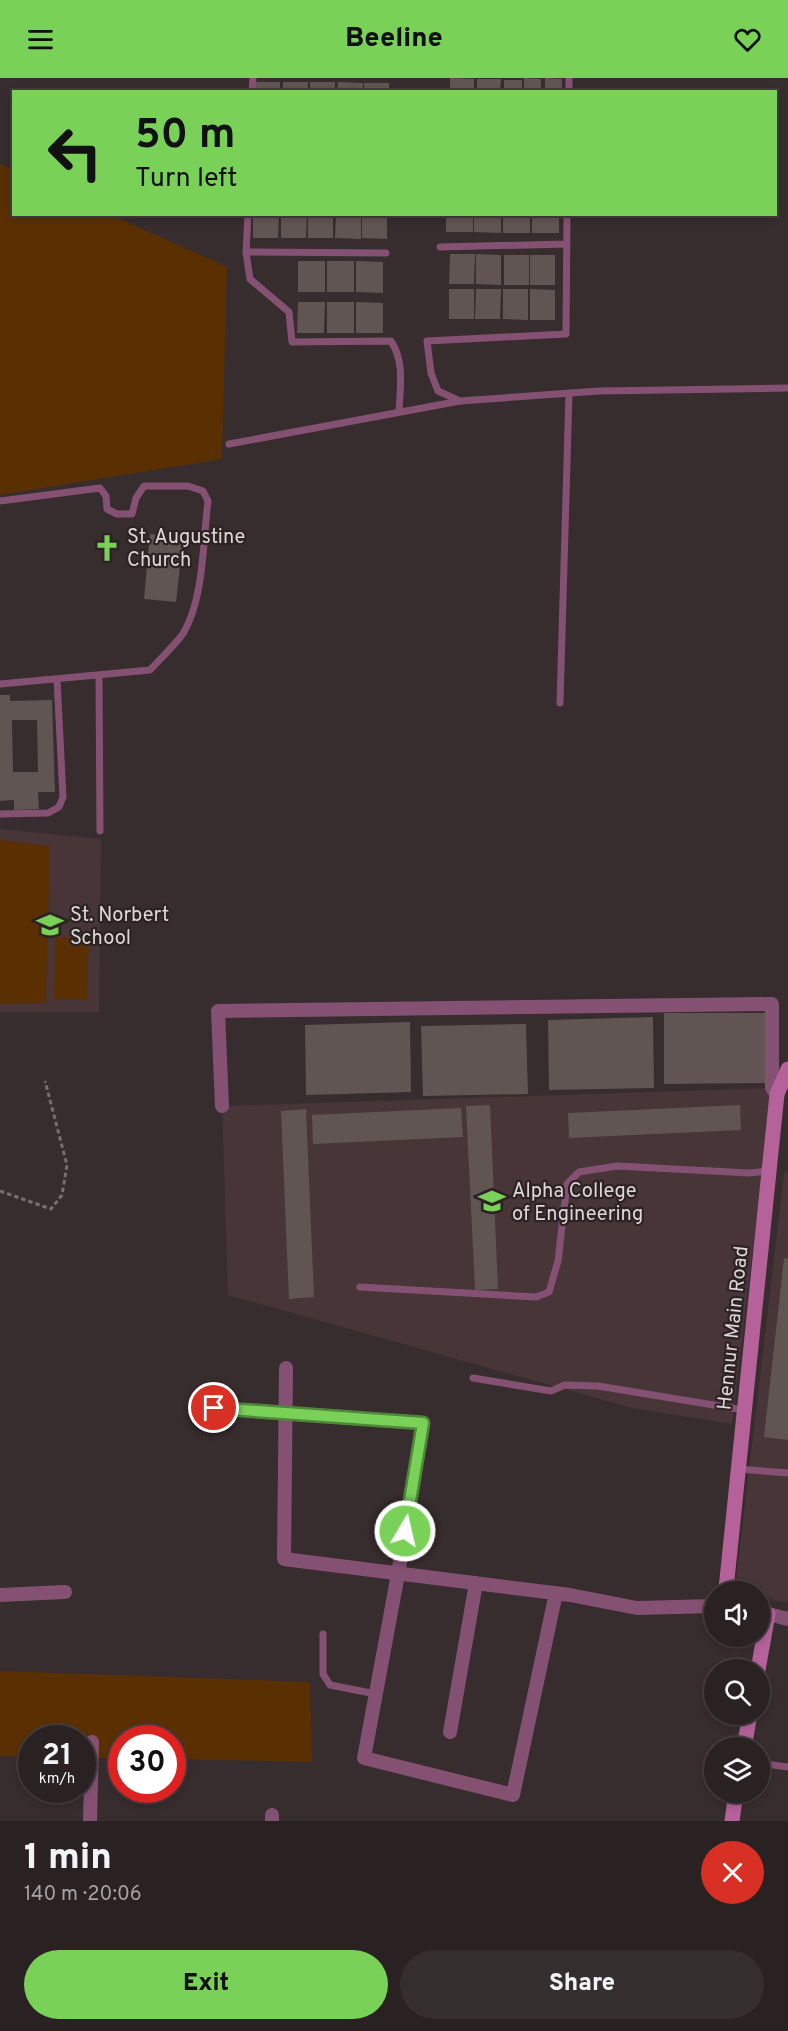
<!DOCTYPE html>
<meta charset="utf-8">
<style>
body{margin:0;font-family:Overpass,sans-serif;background:#352e2f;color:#f1f3f6;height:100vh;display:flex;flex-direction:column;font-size:22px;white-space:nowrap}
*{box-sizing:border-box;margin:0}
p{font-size:20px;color:#a5a3a5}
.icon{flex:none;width:33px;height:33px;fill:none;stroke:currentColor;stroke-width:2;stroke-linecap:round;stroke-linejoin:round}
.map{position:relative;height:1743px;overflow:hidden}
.side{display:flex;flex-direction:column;background:#292122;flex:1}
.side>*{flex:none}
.guide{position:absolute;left:12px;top:12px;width:765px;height:126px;border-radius:0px;box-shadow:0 3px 9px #0003,0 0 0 2px #453e40;background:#79d157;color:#111;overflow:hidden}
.tools{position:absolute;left:704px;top:1503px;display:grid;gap:12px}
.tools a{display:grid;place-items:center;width:66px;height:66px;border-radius:50%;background:#292122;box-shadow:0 3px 9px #0003,0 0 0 2px #453e40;font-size:30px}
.speed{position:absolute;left:18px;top:1647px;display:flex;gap:12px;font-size:30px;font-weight:700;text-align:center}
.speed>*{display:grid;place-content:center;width:78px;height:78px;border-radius:50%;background:#292122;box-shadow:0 3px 9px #0003,0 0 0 2px #453e40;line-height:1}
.speed small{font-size:15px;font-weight:400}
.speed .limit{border:9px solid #d22;background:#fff;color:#111}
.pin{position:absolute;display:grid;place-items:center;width:51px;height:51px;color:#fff;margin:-26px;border:3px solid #fff;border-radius:50%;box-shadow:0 2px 6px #0007}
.me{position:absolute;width:66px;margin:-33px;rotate:9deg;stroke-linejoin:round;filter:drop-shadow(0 0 4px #0008)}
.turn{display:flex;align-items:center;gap:21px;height:126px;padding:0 24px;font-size:27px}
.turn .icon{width:78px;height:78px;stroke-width:2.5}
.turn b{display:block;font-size:42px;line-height:51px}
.round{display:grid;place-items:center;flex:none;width:63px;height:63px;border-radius:32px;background:#352e2f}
.headline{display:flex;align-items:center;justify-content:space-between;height:102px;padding:0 24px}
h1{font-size:36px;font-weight:800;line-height:45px}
.action{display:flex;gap:12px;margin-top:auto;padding:12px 24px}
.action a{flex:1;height:69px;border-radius:36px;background:#79d157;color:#111;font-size:24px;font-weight:800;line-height:69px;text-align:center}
.action a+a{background:#352e2f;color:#f1f3f6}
header{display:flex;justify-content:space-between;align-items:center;height:78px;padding:0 24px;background:#79d157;color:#111;font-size:27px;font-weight:800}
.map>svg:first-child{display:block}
</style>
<header><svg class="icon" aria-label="menu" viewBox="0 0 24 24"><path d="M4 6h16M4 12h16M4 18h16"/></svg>Beeline<svg class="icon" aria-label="heart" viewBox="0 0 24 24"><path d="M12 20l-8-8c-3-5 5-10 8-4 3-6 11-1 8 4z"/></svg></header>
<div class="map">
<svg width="788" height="1743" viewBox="0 0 788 1743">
<rect width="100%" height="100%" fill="#372c2e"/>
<path fill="#473538" d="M0,751L101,761L99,934H0Z
M772,1010L732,1346L632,1330L228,1217L222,1028Z
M784,1095H788V1524L776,1523L736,1503Z"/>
<path fill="#5a3002" d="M0,86L13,92L14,136L111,137L227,189L222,381L0,417Z
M0,762L50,768L46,925L0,926Z
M55,859H89L87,922L54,921Z
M0,1593L310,1604L312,1684L173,1681L172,1660H122L121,1680H83L82,1660H32L31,1679L0,1678Z"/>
<path fill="#615553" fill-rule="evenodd" d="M450,0L474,1V14H450Z
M524,0L541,1V14H524Z
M545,0L562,1V14H545Z
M477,1H501L500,14H477Z
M504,2H522V14H504Z
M255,4H280V14H255Z
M283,4H308V14H283Z
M310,4H335V14H310Z
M338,4L363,5V14H337Z
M364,5H389V14H364Z
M253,136H279L278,160H253Z
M281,136H307L306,160H281Z
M308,136H333V160H308Z
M336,136H361V161L335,160Z
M362,136H387V161L362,160Z
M446,136H473V154H446Z
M474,136H501V155L474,154Z
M503,136H530V155H503Z
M532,136H559V155H532Z
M450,176H475L474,206H449Z
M476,176L501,177V207L476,206Z
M504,177H529V207H504Z
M530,177H555V207H530Z
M298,183H325V214H298Z
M327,183H354V214H327Z
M356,183L383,184V215L356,214Z
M449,211H474V241H449Z
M476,211H501L500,241H475Z
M503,211H528V242L503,241Z
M530,211L555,212V242H530Z
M298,224H325L324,255H297Z
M327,224H354V255H327Z
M356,224L383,225V255H356Z
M150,456L183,460L176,524L144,521Z
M0,617H10V623L52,622L55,714H38L39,731L14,732V722L0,723ZM12,642H37L38,694H13Z
M664,935H769V1005L664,1006Z
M653,939L654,1010L549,1012L548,942Z
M410,944L411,1014L306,1017L305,947Z
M526,946L528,1016L423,1018L421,948Z
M490,1027L498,1211L475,1212L466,1028Z
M740,1027L741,1052L569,1060L568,1035Z
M461,1030L463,1059L313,1066L312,1037Z
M306,1031L314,1219L289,1221L281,1033Z
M784,1180L788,1181V1362L764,1359Z"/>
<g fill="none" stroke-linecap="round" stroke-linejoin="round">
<path stroke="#786e70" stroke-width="3" stroke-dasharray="4.5 3" stroke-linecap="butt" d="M0,1113L51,1131L62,1117L67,1087L45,1003"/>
<path stroke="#855173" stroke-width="7" d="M252,14L253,0
M569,14V0
M248,136L246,174L250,201L289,234L292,264L391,263C405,285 400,309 399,334
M440,169L567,166
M246,174L386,175
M460,323L438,313L431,295L427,263L566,256L567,136
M229,366L460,323L599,313L788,310
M0,423L100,410L106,418L107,431L117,436H132L136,420L144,408H188L203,413L208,423C203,461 204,520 184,554C179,563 158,583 150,592L0,606
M99,597L100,753
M560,625L569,315
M0,736L48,735L59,729L63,719L57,601
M360,1209L536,1219L549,1214L558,1183L567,1106L579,1094L617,1088L749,1095L769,1093
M473,1300L551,1313L565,1307L598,1308L744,1332
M738,1391L788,1395
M323,1556V1596L330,1607L376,1616
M759,1685L788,1689"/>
<path stroke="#855173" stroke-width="14" d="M222,1028L218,933L772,926V1010L777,1016
M286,1290L284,1481L570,1517L637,1530L714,1528
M214,1330L423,1345L398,1496L364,1680L513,1717L556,1515
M0,1517L65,1514
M768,1536L788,1541
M450,1654L476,1505
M272,1737V1743
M90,1743L92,1664"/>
<path stroke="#b46299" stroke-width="15" d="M729,1514L726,1511L777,1016L788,991
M758,1592L768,1536L759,1531
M744,1670L750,1636
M732,1743L736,1714"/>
</g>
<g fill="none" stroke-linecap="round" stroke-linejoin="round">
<defs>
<path id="route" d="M214,1330L423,1345L405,1453"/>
</defs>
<use href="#route" stroke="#4f8839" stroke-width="15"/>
<use href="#route" stroke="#79d157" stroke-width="10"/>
</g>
<defs>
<symbol id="church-bare" viewBox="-9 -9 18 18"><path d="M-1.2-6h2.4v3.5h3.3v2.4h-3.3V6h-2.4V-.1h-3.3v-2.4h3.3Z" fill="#79d157" stroke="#2d2324" stroke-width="2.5" paint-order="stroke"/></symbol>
<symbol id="school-bare" viewBox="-9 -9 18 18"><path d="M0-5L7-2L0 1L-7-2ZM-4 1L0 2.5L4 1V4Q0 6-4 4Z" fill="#79d157" stroke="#2d2324" stroke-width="2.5" paint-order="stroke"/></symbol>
<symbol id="university-bare" viewBox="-9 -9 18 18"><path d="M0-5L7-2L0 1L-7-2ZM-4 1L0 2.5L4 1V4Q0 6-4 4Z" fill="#79d157" stroke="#2d2324" stroke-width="2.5" paint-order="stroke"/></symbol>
</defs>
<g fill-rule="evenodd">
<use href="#church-bare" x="88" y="451" width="38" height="38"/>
<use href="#school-bare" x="31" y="828" width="38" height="38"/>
<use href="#university-bare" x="473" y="1104" width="38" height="38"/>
</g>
<g text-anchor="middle" stroke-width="4.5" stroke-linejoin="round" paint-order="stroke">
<g font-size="20" fill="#ded7d8" stroke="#2d2324" text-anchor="start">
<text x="127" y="465">St. Augustine<tspan x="127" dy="23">Church</tspan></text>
<text x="70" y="843">St. Norbert<tspan x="70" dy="23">School</tspan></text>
<text x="512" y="1119">Alpha College<tspan x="512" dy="23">of Engineering</tspan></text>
</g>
<g font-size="20" fill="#ded7d8" stroke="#2d2324">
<text transform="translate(732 1250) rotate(-84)" y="7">Hennur Main Road</text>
</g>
</g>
</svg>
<div class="tools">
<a><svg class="icon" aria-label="sound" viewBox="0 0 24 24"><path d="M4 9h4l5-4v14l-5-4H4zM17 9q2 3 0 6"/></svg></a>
<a><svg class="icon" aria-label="search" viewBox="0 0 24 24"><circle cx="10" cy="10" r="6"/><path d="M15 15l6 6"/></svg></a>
<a><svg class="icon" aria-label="layers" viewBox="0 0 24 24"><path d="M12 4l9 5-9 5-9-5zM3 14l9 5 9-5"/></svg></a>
</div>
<div class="speed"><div>21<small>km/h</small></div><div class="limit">30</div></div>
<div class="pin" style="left:214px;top:1330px;background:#d93025"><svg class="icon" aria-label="arrive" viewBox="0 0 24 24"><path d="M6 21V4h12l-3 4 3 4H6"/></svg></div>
<svg class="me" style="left:405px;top:1453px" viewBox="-20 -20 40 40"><circle r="17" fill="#79d157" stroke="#fff" stroke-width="3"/><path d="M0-11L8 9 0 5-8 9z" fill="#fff"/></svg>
<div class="guide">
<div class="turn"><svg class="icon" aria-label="left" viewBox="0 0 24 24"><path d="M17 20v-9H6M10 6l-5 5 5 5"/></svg><div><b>50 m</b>Turn left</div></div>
</div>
</div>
<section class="side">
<div class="headline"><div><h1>1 min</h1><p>140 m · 20:06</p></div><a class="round" style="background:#d93025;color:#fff"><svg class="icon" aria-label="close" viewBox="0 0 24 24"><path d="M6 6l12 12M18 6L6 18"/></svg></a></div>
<div class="action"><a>Exit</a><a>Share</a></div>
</section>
